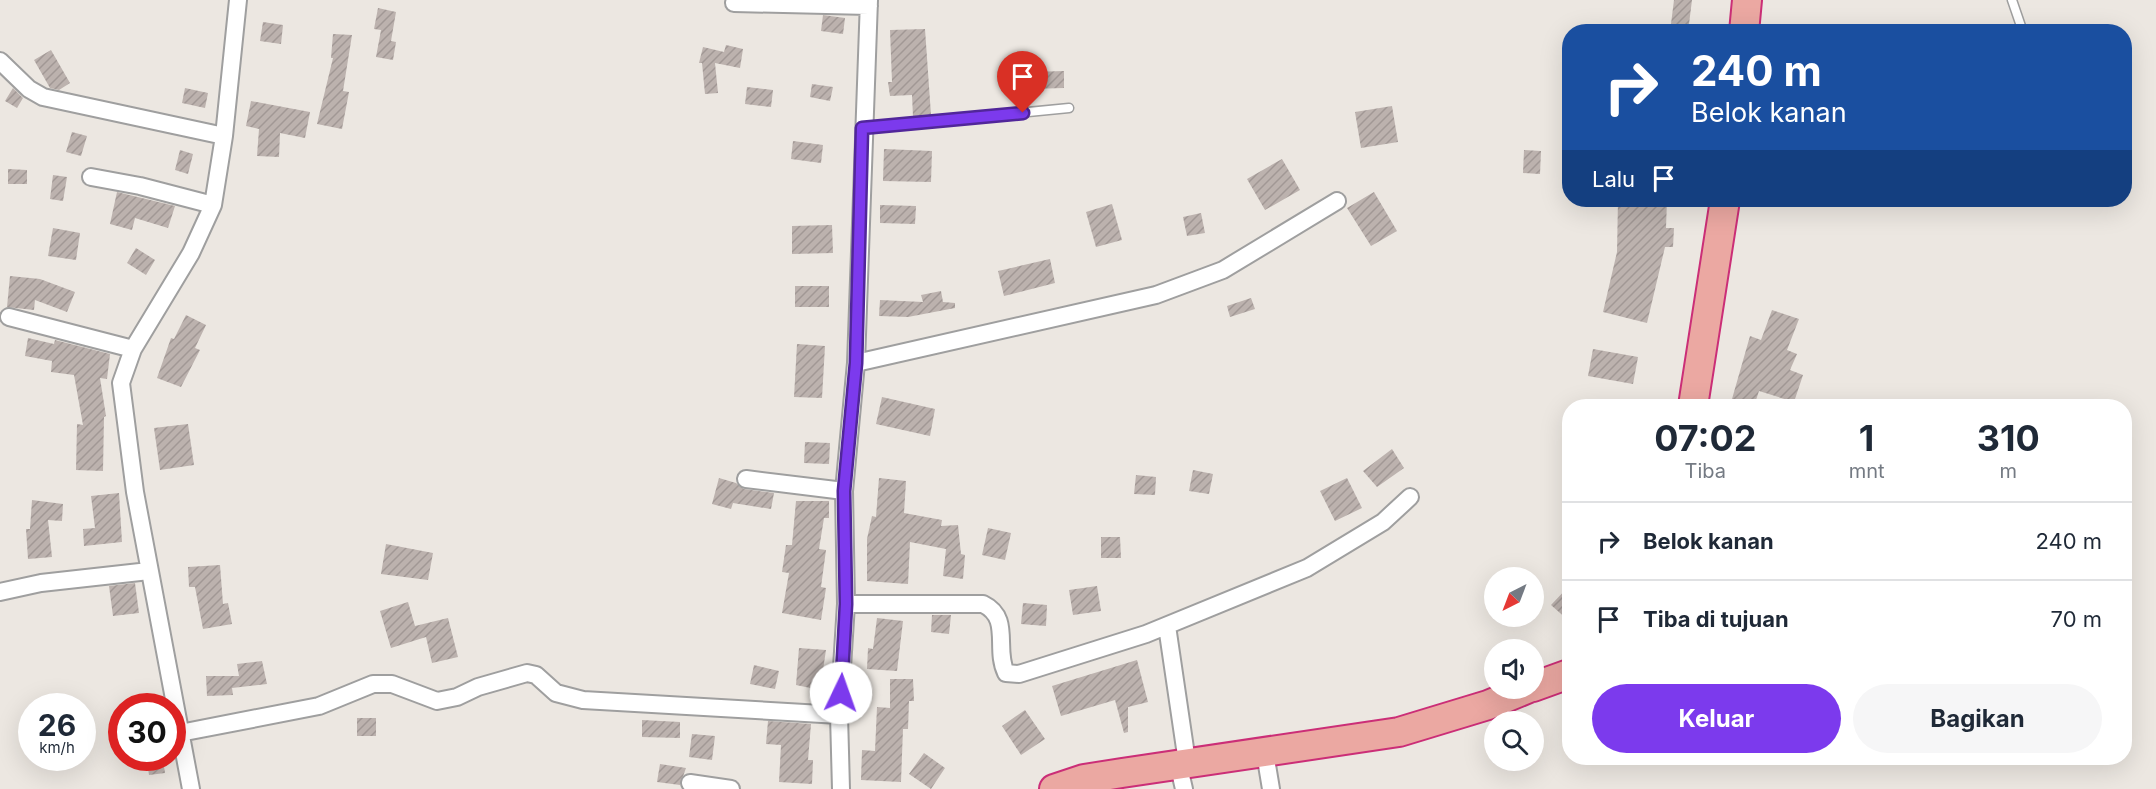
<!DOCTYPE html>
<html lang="id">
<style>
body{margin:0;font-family:Inter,sans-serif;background:#f6f6f7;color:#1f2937;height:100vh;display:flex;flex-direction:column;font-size:22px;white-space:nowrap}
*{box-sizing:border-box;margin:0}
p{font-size:20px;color:#747a83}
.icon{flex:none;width:33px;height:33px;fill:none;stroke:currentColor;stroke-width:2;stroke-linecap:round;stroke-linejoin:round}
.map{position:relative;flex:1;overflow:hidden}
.details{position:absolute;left:1562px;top:399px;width:570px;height:366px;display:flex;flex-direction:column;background:#fff;border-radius:24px;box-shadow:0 6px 24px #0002}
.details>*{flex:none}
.hud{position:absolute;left:1562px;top:24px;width:570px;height:183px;border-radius:24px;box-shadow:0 6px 24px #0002;background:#1a4fa0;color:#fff;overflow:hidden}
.needle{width:39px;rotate:222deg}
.fabs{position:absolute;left:1484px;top:567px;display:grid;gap:12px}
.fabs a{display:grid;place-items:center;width:60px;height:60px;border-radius:50%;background:#fff;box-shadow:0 6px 24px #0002;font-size:30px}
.speed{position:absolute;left:18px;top:693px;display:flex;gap:12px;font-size:30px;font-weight:700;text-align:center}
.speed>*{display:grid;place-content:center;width:78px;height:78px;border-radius:50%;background:#fff;box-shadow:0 6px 24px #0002;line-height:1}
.speed small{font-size:15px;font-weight:400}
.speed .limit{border:9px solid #d22;background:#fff;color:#111}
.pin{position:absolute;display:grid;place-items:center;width:51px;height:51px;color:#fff;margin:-62px -26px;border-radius:50% 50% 50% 0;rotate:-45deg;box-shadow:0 0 6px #0007}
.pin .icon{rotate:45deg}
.me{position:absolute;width:66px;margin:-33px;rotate:3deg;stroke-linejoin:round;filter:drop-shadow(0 0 4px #0008)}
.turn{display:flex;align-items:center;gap:21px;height:126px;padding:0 30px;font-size:27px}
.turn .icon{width:78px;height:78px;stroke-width:2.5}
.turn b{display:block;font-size:42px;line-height:51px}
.then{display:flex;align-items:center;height:57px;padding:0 30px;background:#0003;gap:12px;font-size:22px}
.eta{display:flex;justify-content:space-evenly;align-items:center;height:102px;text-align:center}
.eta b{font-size:36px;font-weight:700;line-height:42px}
.cta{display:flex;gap:12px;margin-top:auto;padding:12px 30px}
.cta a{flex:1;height:69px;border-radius:36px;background:#7c3aed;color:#fff;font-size:24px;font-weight:700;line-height:69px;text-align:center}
.cta a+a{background:#f6f6f7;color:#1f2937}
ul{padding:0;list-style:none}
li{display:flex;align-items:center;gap:18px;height:78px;padding:0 30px;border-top:2px solid #e0e1e3}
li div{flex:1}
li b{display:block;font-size:22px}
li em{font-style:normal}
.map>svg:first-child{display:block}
</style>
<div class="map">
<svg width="2156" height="789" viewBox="0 0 2156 789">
<defs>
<pattern id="building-hatch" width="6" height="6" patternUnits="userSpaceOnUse" patternTransform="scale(1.5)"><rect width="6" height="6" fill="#bcb2ae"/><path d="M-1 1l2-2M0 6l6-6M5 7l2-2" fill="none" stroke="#a19895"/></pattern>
</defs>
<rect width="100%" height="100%" fill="#ece7e1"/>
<path fill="url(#building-hatch)" d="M1674,0H1692L1688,32H1670Z
M378,8L396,12L391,41L396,42L393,60L376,57L381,30L374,29Z
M823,15L845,18L843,34L821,31Z
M263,22L283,25L281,44L260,41Z
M925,29L931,115L913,117L912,95L890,96L888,82H892L890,30Z
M333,34L352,35L343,91L349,92L342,129L317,124L333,58H331Z
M726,45L743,49L740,68L715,63L718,93L705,94L702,63H699L703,47L724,52Z
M51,50L70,83L59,90L50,88L34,60Z
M1064,71V88L1031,89L1030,72Z
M812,84L833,87L830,101L810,97Z
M747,87L773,90L771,107L745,104Z
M13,88L23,98L17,108L5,101Z
M185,88L208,93L205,108L182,103Z
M251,101L310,112L305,138L280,133L279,157L257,156L259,129L246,126Z
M1392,106L1398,142L1361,148L1355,112Z
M72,132L87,136L81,156L66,152Z
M793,141L823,145L821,163L791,159Z
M884,149L932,151L931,182L883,181Z
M180,150L193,154L188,174L175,170Z
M1524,150L1541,151L1540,174L1523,173Z
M1282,159L1300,190L1265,210L1247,179Z
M8,169L27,170V184H8Z
M53,175L67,177L63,201L50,199Z
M117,192L175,206L168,228L135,218L132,230L110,224Z
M1374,192L1397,231L1371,246L1347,208Z
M1618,200H1667L1666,228H1674L1673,247H1665L1647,323L1603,312L1617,252Z
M1112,204L1122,240L1096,247L1086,212Z
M880,205L916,206L915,224L880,223Z
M1201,213L1205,233L1187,236L1183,217Z
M832,225L833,253L792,254V226Z
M53,228L80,233L76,260L48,256Z
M136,248L155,260L146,275L127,263Z
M1050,259L1055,283L1004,296L998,271Z
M10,276L40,279L75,292L67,312L35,300L34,310L7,307Z
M795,286H829V307H795Z
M941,291L943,302L955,303V308L908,317L879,316L880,300L923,302L921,295Z
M1251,298L1255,309L1230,317L1227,306Z
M1772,310L1799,319L1787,350L1797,354L1790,370L1803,375L1794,402L1759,391L1754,406H1730L1750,336L1761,340Z
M186,315L206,325L195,348L200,350L181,387L157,378L171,338L174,339Z
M28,338L54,344L55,340L110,354L107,379L100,378L106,416L104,417L103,471L76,470L77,424L83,425L74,375L51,372L52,361L25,356Z
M797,344L825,346L822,398L794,397Z
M1593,349L1638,357L1633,384L1588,376Z
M882,397L935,409L930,436L876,424Z
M188,424L194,465L160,470L154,428Z
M805,442L830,443L829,464L804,463Z
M1392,449L1404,468L1377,487L1363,471Z
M1193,470L1213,474L1209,494L1189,491Z
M1136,475L1156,477L1155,495L1134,494Z
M719,478L736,483L744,489L774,493L771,509L733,503L731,509L712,504Z
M879,478L906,481L904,513L942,520L941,526L958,525L961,554L965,555L963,579L943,576L946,549L910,542L908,584L867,581V539L872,516L876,517Z
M1347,478L1362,508L1335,521L1320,491Z
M119,493L122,542L84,546L83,529L95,528L91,496Z
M32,500L63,504L62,521L48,520L52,557L28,559L26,529H30Z
M796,501H829V518H824L819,549L826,550L821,587L826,588L821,620L782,613L789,573L782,572L786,545H792Z
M988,528L1011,533L1005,560L982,555Z
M1101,537H1120L1121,558H1101Z
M386,544L433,553L428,580L381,574Z
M220,565L223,604L228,603L232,624L203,629L195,587H189L188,567Z
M135,583L139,613L113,616L109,586Z
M1097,586L1101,611L1073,615L1069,590Z
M1569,586V621L1551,605Z
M408,602L415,626L448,618L458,657L432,663L426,637L391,648L380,611Z
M1023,603L1047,605L1046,626L1021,624Z
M932,615H951L949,634L931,632Z
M877,618L903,621L897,671L867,669L868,648L873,649Z
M799,648L826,650L820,690L796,685Z
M1137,660L1148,702L1128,707V732L1124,733L1115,700L1061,716L1052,686Z
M262,661L267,684L232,688L233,695L207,696L206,676H239L237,664Z
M754,665L779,671L775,689L750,684Z
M890,679H913L914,701H909L908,729H903L901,782L861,780L862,750L875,751L877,707L890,708Z
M1025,710L1045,739L1021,755L1002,726Z
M357,718H376V736H357Z
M642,720L680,722V738L642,737Z
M768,721L811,724L808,760H813L812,784L779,782L781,745L766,744Z
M692,734L715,736L712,760L689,757Z
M924,753L945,768L931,789L909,774Z
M163,760L165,773L149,775L147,762Z
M660,764L686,768L680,785L657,782Z"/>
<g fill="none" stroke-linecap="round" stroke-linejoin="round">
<defs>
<path id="service" d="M2012,0L2023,32
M863,128L1069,108"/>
<path id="minor" d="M734,3L869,6
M0,61L29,89L43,97L224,136
M91,177L140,186L213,205
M9,317L133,349
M856,363L1156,295L1223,270L1337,201
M746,479L844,491
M0,592L41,583L149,571
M846,604H983C1012,618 994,649 1006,673L1019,674L1146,634L1307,568L1383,522L1410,497
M1167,626L1187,762
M180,733L319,706L373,684H392L437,701L457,697L478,687L527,673L536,675L556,693L583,700L839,715
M1265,753L1271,789
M1178,763L1184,789
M690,783L731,789
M191,789L135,492L121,383L133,349L191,253L213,205L224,136L238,0
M841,789L839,715L846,604L844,491L856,363L869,0"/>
<path id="trunk" d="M1744,32L1747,0
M1693,406L1725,200
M1533,687L1569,674
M1054,789L1084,779L1122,773L1399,732L1488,705L1529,688"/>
</defs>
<use href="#service" stroke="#9f9f9f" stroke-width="11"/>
<use href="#minor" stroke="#9f9f9f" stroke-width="20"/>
<use href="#trunk" stroke="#cb2e77" stroke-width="32"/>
<use href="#service" stroke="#fff" stroke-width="8"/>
<use href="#minor" stroke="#fff" stroke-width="16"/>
<use href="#trunk" stroke="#eba8a2" stroke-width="28"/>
</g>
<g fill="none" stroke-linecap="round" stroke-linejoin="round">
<defs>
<path id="route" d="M841,693L846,604L844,491L856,363L862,128L1023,113"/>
</defs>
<use href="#route" stroke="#51269a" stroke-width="15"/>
<use href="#route" stroke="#7c3aed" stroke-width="10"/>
</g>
</svg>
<div class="fabs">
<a><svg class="needle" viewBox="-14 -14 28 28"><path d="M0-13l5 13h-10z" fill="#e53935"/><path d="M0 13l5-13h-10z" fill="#747a83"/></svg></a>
<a><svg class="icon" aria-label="sound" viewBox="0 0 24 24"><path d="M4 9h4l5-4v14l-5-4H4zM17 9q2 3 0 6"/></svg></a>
<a><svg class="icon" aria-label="search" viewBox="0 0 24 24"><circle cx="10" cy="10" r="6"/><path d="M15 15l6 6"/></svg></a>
</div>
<div class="speed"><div>26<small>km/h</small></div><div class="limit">30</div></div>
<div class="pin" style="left:1023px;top:113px;background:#d93025"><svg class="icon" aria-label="arrive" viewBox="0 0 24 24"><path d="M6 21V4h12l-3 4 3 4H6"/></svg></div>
<svg class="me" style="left:841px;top:693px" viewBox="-20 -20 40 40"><circle r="19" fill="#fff"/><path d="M0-13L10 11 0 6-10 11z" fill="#7c3aed"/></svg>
<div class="hud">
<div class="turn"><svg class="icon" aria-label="right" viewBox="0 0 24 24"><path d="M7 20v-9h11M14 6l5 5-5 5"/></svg><div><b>240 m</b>Belok kanan</div></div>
<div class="then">Lalu<svg class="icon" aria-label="arrive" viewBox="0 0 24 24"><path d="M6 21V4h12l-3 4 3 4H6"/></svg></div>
</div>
<section class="details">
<div class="eta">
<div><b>07:02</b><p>Tiba</p></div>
<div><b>1</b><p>mnt</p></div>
<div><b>310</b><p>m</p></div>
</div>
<ul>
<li><svg class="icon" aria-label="right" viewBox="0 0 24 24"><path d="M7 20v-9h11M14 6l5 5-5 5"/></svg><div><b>Belok kanan</b></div><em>240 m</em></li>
<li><svg class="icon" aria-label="arrive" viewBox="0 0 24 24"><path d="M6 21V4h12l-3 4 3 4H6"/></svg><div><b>Tiba di tujuan</b></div><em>70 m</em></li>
</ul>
<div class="cta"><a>Keluar</a><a>Bagikan</a></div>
</section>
</div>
